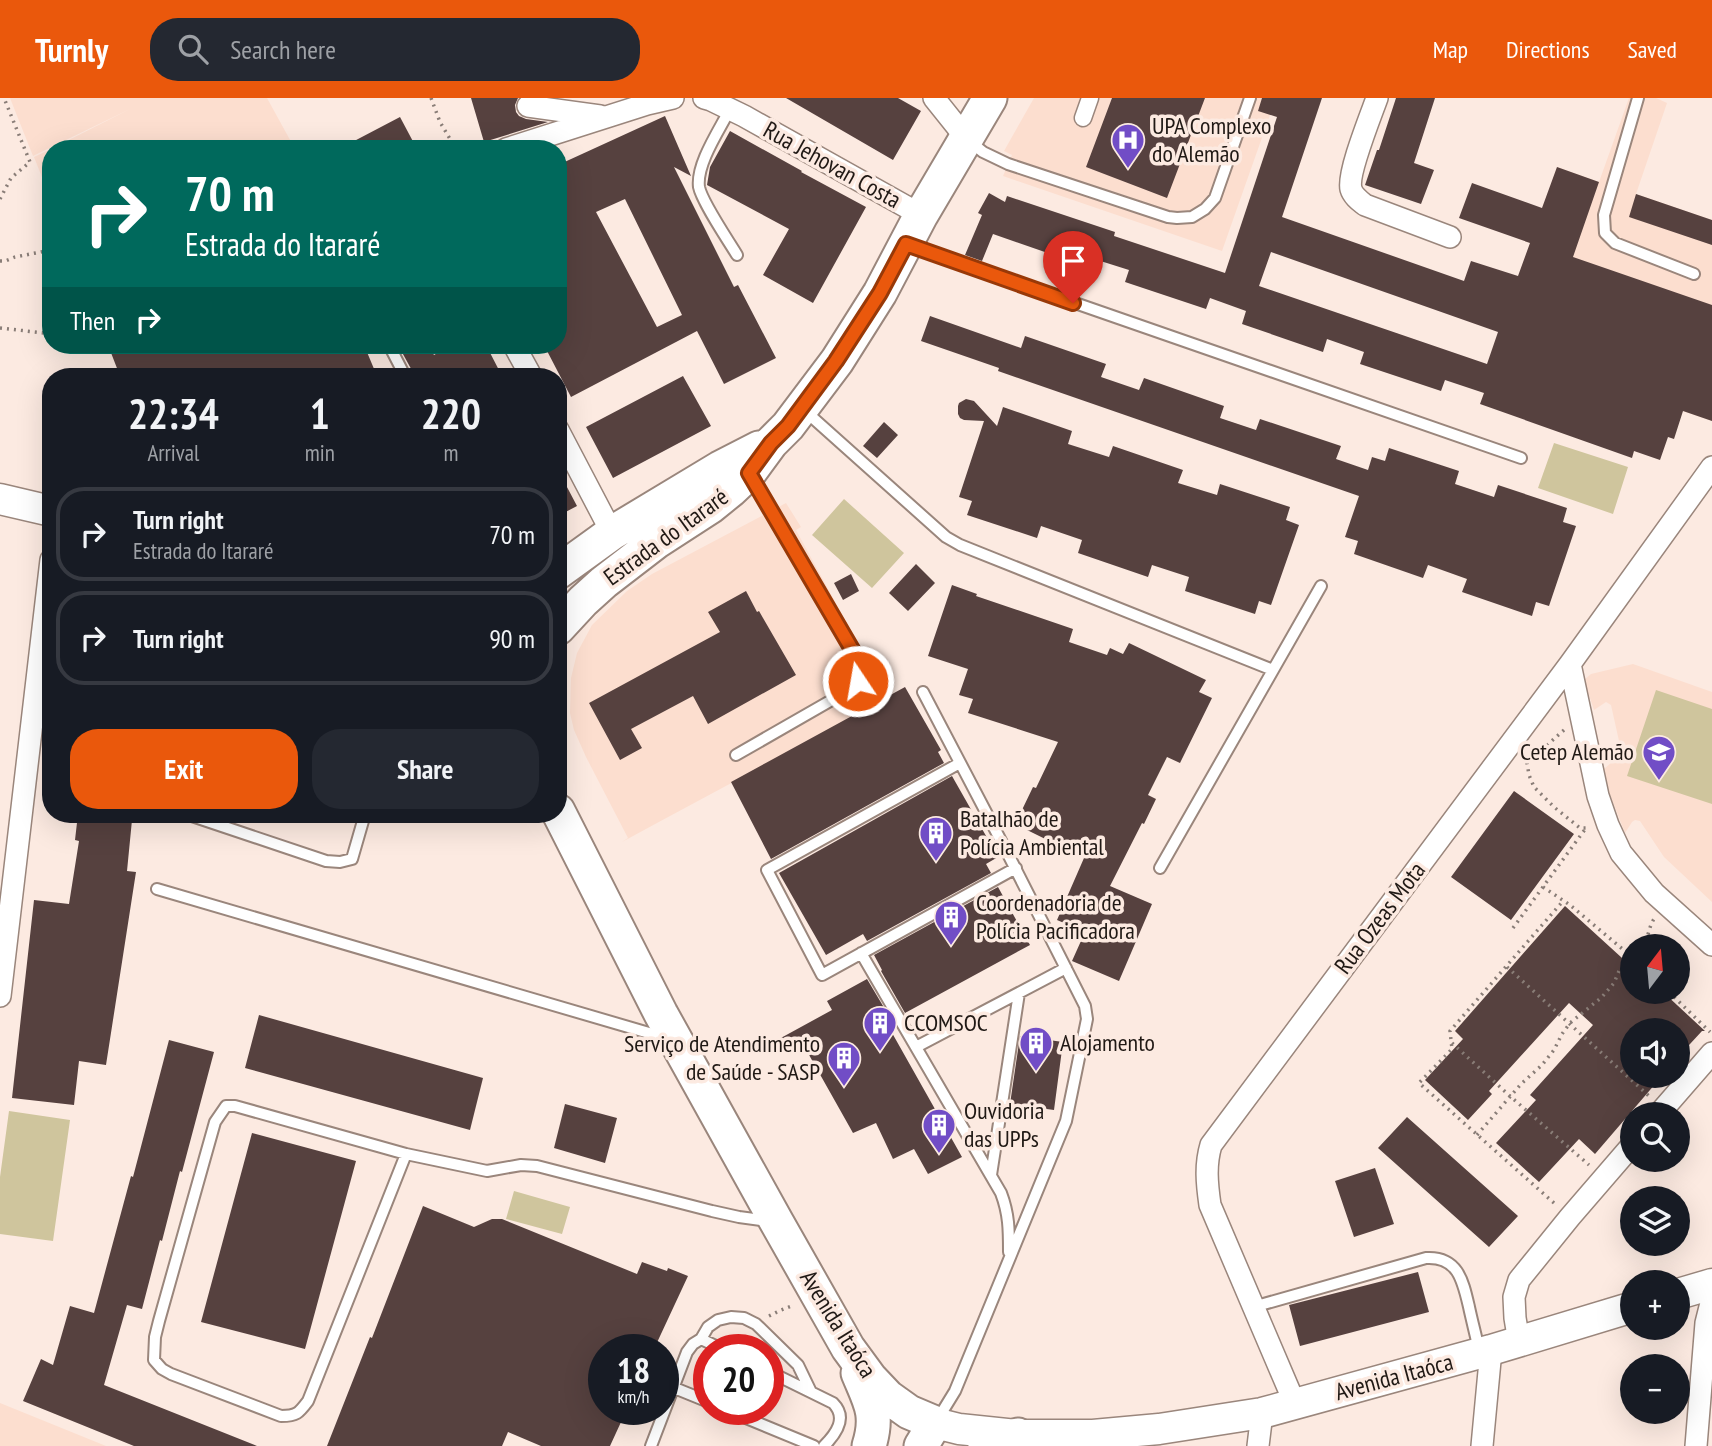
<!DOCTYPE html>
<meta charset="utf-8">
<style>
body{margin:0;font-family:"PT Sans Narrow",sans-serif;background:#242831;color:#f1f3f6;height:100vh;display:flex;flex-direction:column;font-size:26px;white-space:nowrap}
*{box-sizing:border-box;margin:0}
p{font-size:23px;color:#9ea1a6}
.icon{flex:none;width:38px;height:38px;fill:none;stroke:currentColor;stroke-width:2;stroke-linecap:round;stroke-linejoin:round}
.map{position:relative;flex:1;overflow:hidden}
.side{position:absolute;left:42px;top:270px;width:525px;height:455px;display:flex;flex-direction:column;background:#171b24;border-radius:28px;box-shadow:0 7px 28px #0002}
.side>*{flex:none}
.hud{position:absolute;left:42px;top:42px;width:525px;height:214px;border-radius:28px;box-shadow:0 7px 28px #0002;background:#00695c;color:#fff;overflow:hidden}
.needle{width:46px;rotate:16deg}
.buttons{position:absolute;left:1620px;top:836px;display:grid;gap:14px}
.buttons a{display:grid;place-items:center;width:70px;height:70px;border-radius:50%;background:#171b24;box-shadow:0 7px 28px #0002;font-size:35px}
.speed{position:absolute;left:588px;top:1236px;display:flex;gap:14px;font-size:35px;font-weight:700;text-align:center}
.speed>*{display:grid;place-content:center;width:91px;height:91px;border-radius:50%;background:#171b24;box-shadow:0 7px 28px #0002;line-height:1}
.speed small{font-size:18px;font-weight:400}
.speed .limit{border:10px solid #d22;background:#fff;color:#111}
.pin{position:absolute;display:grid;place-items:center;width:60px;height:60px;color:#fff;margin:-72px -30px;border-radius:50% 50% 50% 0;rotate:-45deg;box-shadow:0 0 7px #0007}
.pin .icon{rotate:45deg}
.me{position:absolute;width:77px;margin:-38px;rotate:348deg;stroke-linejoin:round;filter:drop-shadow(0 0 5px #0008)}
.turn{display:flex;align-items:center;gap:24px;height:147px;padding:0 28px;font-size:32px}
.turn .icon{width:91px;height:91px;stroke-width:2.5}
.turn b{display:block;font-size:49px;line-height:60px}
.then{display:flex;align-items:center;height:66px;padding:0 28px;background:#0003;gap:14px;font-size:26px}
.eta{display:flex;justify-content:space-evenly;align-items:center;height:119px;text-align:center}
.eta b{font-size:42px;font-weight:700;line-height:49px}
.primary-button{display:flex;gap:14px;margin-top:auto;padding:14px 28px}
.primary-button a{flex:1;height:80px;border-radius:28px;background:#ea580c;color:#fff;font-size:28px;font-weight:700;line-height:80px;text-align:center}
.primary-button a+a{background:#242831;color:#f1f3f6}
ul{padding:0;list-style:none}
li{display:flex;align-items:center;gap:21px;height:94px;margin:0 14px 10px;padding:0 14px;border:4px solid #363941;border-radius:28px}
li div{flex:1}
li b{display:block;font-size:26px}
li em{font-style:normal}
header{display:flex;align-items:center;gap:42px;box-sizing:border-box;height:98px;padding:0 35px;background:#ea580c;color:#fff}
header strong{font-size:33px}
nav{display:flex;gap:38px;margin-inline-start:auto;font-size:24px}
.search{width:490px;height:63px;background:#242831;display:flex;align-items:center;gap:18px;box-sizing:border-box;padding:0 24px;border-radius:28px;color:#9ea1a6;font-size:26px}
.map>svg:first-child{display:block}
</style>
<header>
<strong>Turnly</strong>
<div class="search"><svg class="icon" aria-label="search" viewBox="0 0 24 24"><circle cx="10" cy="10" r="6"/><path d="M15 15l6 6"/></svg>Search here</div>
<nav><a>Map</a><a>Directions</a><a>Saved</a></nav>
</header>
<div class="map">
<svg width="1712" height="1348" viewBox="0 0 1712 1348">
<rect width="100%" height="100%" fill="#fceae1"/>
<path fill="#fcdecf" d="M10,0H267L295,51H51L130,11L33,58Z
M1034,0H1276L1222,153L1003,78L1012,57L1004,53Z
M1629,0H1656L1667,5L1636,96L1712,122V323L1494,248L1557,69L1599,84Z
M51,51V102L34,59Z
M786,405L801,429L796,432L888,601L657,725L622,744L628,740L586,659L574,632L570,615L571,580L577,555L592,527L627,493L652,476Z
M1633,566L1712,594V804L1664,759L1640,723L1635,722L1632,724L1625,735L1610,697L1604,671L1619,658L1621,652L1611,607L1606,604L1594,612L1584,582L1591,576Z
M0,1305L106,1348H0Z"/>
<path fill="#cfc59d" d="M1554,345L1628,369L1613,416L1538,390Z
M844,401L904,455L872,490L812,437Z
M1656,592L1712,611V706L1627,678Z
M9,1013L70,1022L53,1143L0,1136V1079Z
M514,1093L570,1109L562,1136L506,1121Z"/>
<path fill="#56413f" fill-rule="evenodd" d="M471,0H518L515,7L516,14L519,18L526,21L548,24L484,44Z
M786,0H898L921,13L893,62Z
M1112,0H1205L1167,100L1086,69Z
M1262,0H1322L1282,119L1464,183L1471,163L1518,178L1530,145L1459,120L1472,85L1542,110L1557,69L1599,84L1573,159L1712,207V323L1683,313L1674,341L1668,339L1660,362L1634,353L1632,360L1480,306L1484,295L1445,282L1441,293L1360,266L1364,254L1327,241L1323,254L1242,226L1246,213L1210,200L1206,211L1125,184L1129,172L1091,160L1088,169L993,136L982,163L965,157L982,117L978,115L989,95L1005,104L1007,98L1115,134L1114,138L1225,175L1277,19L1258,13ZM1271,154L1498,234L1487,266L1259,188Z
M1396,0H1435L1414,65L1434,72L1421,106L1365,87L1377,52H1379Z
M665,18L691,78L674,69L734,189L738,187L776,260L724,286L697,233L571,299L545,249L549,247H558V67ZM625,101L682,217L657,229L596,114Z
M400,19L417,51H339Z
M730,33L802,73L801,74L866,109L813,205L763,177L789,131L707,87L710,69Z
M1636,96L1712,122V147L1629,119Z
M930,218L1021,250L1025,238L1106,266L1101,279L1139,292L1144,280L1224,308L1220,320L1256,332L1260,321L1341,348L1336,361L1368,372L1372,359L1385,363L1389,350L1459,373L1455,386L1494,399L1498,387L1567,410L1563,424L1576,428L1549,508L1536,504L1532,518L1462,494L1467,481L1428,467L1423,480L1354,456L1358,443L1345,439L1359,398L998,273L999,270L921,243Z
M108,247H364L377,278H120Z
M398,247H428L434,257L452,247H486L502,278H415Z
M683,278L711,328L613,380L586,329Z
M966,301L974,303L997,328L1003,309L1072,333L1068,346L1109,359L1113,348L1183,372L1178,385L1217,397L1220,386L1290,409L1286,422L1299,427L1271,507L1259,503L1255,516L1185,493L1189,479L1152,467L1148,479L1078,455L1082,442L1041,428L1037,440L967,417L972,403L959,399L984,323L964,322L960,320L958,316V308L959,305Z
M884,324L898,337L877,360L863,348Z
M558,372L577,408L558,418Z
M916,466L935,485L908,513L889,495Z
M851,476L859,493L843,502L834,485Z
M952,487L977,496L976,498L1073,531L1069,544L1107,557L1110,550L1123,556L1129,545L1206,582L1199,594L1212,600L1180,665L1167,659L1148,697L1156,701L1144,726L1142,725L1110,788L1152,806L1119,883L1072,863L1085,834L1057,822L1084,760L1027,732L1033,720L1021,714L1033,689L1036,690L1058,644L968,615L973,601L959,597L968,571L928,558Z
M746,493L757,514L759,513L796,577L708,626L693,598L631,631L642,650L620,662L589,605L720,534L708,514Z
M905,589L941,652L938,654L944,665L771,761L731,684Z
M952,678L998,759L986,766L991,775L867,843L863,836L826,857L779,775Z
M1514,693L1574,736L1511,822L1451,779Z
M78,716H101L100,718L132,722L127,773L136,774L106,967L79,963L74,1007L12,1000L34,802L69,806L79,743L75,742Z
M998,789L1030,847L905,915L881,873L882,872L874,857Z
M1565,808L1633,870V894H1663L1705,933H1702L1678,959V933H1633V978H1662L1595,1056L1579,1041L1539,1084L1496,1045L1536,1002L1530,997L1593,927L1569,905L1489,993L1492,996L1468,1022L1425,982L1463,941L1455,933Z
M867,881L892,923L887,926L962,1059L928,1076L914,1051L893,1061L876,1025L853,1035L804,948L787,957L779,941L832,912L827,903Z
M259,917L483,980L470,1032L245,970Z
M1020,938L1063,944L1054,1012L1010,1006Z
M169,942L214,954L182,1074L180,1073L162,1143L160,1142L142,1211L127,1207L104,1287L257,1348H134L23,1303L41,1261L53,1267L70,1208L94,1215L131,1078L133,1079Z
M565,1006L617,1020L605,1065L554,1050Z
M1407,1019L1518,1118L1489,1149L1378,1050Z
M252,1035L356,1063L305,1251L201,1224Z
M1375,1070L1394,1126L1354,1139L1335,1083Z
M423,1108L474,1129L492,1121H502L637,1176L642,1164L667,1173L668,1170L688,1178L654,1251H604V1311H627L610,1348H541L508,1334L502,1348H327L370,1239L372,1240Z
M1418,1174L1429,1214L1300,1248L1289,1207Z"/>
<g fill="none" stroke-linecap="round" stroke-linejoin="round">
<defs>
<path id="service" d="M1638,0L1604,117L1605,135L1615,145L1694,176
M730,11C720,31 696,66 699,89C702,104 728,142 737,157
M968,42L983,54L1008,66L1168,119L1177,120L1192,119L1205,111L1215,100L1250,0
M908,147L1521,360
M389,247L405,278
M804,312L946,439L960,447L1273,572
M923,594L1010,760L1085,908L1087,921L1066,1023L955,1293L936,1324
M736,657L851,591C859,582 862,577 860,565L750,378
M960,665L767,772L822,877L1016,770
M186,716L326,763L340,764L352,761L365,716
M1160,770L1321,488
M157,791L666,940
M861,855L1001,1095C1009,1116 1009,1132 1009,1154
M916,949L1066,870
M406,1056L308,1303C299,1315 297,1318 281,1318L171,1276L162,1271L154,1262L155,1239L159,1223L215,1024L226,1008H235L406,1056L487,1073L521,1067L537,1068L712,1113L739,1119L769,1123
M991,1077L1019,895
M1253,1209L1426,1160C1458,1158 1463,1183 1469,1209C1472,1223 1476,1238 1479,1252
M701,1241L722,1251
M768,1273L833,1305C848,1320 836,1336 824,1348
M672,1289L709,1304
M724,1311L814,1348
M651,1348L687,1254L693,1246L701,1241L708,1229L718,1222L731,1219L744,1220L756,1226L798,1267L811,1294"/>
<path id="pedestrian" d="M1083,20L1090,0"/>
<path id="minor" d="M704,0L711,2L744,18L921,117
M934,0L966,40
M1377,0C1371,17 1347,76 1351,91C1353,98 1360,103 1365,107L1450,139
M528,8L600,18
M506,51L647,6L673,0
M514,247L531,278
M558,332L612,435
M1570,566L1598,698L1608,727L1621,755L1654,795L1712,847
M0,898L51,462
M1658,1017L1712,955
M1519,1244L1515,1220L1514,1199L1519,1182L1570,1119L1633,1046
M1295,1306L1210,1107C1207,1086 1205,1067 1211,1047L1570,566L1712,369
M1258,1348L1262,1315
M1482,1348L1491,1252
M1696,1348L1706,1225L1712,1201"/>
<path id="secondary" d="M0,401L51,413
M1678,1196L1712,1186
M935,1325L959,1331L1018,1337H1093L1159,1331L1262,1315L1491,1252L1633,1209"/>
<path id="primary" d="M558,474L612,435L720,370L759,350
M558,530L583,503L604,484L656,444L710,409L731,392L749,375L771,345L788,328L837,263L880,195L921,117L990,0
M558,713L661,916L776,1123L848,1250L870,1280L888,1299L909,1314L935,1325L921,1348
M858,1275C870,1304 879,1316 869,1348
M985,1348L1018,1337"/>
</defs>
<use href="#service" stroke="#9a867c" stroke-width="14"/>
<use href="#pedestrian" stroke="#9a867c" stroke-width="19"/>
<use href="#minor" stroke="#9a867c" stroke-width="24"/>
<use href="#secondary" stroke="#9a867c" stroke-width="33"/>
<use href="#primary" stroke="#9a867c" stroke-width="37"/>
<path stroke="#897d77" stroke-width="3.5" stroke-dasharray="2 5" stroke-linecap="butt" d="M431,0L440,24L456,51
M0,101L11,80L30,64L4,0
M0,163H5L15,159L51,152
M0,230L44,235H51
M1564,632L1527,665L1529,677L1534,689L1554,709L1580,730H1587
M1543,789L1570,807L1632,859
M1513,830L1586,730
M1642,849C1649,840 1648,830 1654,821
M1507,869L1649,998
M1669,894L1710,934
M1452,945L1511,999L1589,1067
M1477,1037L1521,986L1542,967L1554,952L1562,936L1570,925L1602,899L1614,885L1619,873L1633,859
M1554,1105L1419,985L1452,951L1450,933L1563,803
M769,1218L781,1212L794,1207"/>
<use href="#service" stroke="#fff" stroke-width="10"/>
<use href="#pedestrian" stroke="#fff" stroke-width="16"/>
<use href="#minor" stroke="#fff" stroke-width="21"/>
<use href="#secondary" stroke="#fff" stroke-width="30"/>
<use href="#primary" stroke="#fff" stroke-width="33"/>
</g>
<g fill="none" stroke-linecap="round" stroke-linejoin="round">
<defs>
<path id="route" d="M858,583L861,573L860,565L749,375L771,345L788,328L836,263L880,195L906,146L1073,205"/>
</defs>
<use href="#route" stroke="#983908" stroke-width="18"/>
<use href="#route" stroke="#ea580c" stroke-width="12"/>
</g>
<defs>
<symbol id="hospital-pin" viewBox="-11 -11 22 30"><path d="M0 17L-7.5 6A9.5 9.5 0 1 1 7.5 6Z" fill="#714dc6" stroke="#fceae1"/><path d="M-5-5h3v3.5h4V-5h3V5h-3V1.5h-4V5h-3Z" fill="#fff"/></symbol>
<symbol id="school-pin" viewBox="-11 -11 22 30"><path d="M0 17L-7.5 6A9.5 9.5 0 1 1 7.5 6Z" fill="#714dc6" stroke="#fceae1"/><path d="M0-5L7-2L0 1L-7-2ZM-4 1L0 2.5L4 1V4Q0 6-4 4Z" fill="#fff"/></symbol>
<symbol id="building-pin" viewBox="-11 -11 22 30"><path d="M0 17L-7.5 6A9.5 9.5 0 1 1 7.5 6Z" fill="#714dc6" stroke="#fceae1"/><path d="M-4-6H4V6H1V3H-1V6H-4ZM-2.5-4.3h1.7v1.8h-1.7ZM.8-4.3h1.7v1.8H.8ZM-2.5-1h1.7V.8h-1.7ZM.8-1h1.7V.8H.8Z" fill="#fff"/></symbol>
</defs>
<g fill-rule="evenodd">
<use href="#hospital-pin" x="1109" y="23" width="38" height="52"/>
<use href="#school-pin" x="1640" y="635" width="38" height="52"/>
<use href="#building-pin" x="917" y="716" width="38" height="52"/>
<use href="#building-pin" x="932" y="800" width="38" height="52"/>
<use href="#building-pin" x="861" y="906" width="38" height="52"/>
<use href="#building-pin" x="1017" y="926" width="38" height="52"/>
<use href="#building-pin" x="825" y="941" width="38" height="52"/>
<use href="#building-pin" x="920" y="1008" width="38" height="52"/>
</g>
<g text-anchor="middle" stroke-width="7" stroke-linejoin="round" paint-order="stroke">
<g font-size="24" fill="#201915" stroke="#fceae1" text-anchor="start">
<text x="1152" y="36">UPA Complexo<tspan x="1152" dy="28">do Alemão</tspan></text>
<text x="1634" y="662" text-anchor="end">Cetep Alemão</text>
<text x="960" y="729">Batalhão de<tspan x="960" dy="28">Polícia Ambiental</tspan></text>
<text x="976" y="813">Coordenadoria de<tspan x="976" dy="28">Polícia Pacificadora</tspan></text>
<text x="904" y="933">CCOMSOC</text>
<text x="1060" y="953">Alojamento</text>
<text x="820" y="954" text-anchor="end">Serviço de Atendimento<tspan x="820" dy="28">de Saúde - SASP</tspan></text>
<text x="964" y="1021">Ouvidoria<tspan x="964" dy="28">das UPPs</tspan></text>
</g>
<g font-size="24" fill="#201915" stroke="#fceae1">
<text transform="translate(832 67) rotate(29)" y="8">Rua Jehovan Costa</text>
<text transform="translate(666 439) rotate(-36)" y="8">Estrada do Itararé</text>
<text transform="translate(1380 820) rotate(-53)" y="8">Rua Ozeas Mota</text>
<text transform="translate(838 1226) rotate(58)" y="8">Avenida Itaóca</text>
<text transform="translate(1394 1279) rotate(-15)" y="8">Avenida Itaóca</text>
</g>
</g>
</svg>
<div class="buttons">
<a><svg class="needle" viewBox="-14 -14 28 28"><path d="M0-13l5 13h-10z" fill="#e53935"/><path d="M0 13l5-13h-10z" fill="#9ea1a6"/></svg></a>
<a><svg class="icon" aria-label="sound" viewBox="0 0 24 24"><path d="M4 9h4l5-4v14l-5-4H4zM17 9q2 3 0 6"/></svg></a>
<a><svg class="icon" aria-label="search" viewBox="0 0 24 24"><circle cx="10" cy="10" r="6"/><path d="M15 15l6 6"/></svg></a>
<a><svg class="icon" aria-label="layers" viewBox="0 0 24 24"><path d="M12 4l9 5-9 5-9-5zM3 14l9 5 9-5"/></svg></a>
<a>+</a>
<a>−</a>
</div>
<div class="speed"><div>18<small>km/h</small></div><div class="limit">20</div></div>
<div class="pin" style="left:1073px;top:205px;background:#d93025"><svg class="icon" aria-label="arrive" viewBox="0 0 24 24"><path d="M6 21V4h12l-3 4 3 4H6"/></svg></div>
<svg class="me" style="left:858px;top:583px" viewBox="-20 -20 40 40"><circle r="17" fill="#ea580c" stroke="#fff" stroke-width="3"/><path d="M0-11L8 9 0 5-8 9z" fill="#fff"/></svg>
<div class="hud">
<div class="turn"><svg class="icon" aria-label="right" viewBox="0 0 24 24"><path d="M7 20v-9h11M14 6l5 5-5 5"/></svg><div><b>70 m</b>Estrada do Itararé</div></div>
<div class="then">Then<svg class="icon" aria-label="right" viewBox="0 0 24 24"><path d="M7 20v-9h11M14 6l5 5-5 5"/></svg></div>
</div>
<section class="side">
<div class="eta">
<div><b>22:34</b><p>Arrival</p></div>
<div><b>1</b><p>min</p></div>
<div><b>220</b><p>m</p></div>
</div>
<ul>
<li><svg class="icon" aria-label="right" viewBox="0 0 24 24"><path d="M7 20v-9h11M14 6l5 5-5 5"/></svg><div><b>Turn right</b><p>Estrada do Itararé</p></div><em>70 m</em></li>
<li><svg class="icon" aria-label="right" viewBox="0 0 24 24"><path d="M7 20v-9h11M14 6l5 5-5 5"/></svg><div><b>Turn right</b></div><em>90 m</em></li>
</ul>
<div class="primary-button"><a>Exit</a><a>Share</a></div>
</section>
</div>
